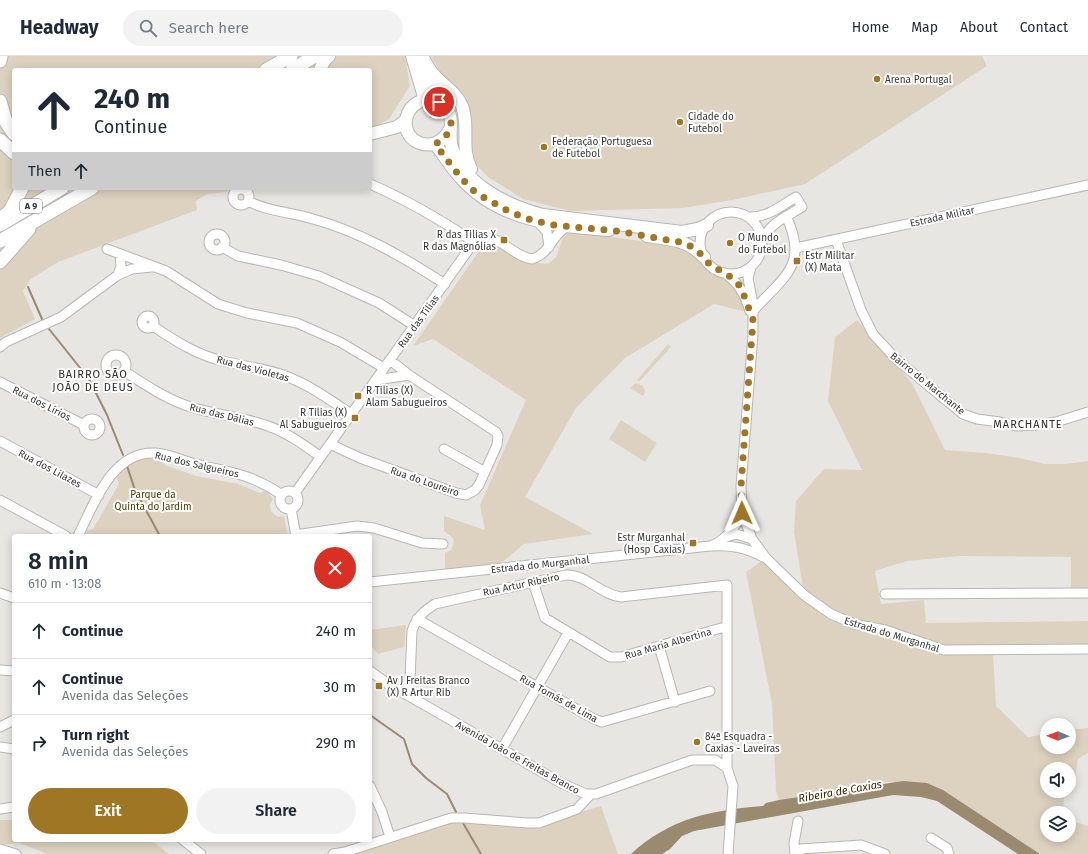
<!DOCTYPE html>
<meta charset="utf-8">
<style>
body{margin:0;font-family:"Fira Sans",sans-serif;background:#f2f2f3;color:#1f2937;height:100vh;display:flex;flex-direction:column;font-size:15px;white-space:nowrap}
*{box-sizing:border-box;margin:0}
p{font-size:13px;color:#747a83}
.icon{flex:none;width:22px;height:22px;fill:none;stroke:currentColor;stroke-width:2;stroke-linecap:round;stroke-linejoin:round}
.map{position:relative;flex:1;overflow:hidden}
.side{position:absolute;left:12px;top:478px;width:360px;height:308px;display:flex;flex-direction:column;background:#fff;border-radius:4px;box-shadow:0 2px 10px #0003}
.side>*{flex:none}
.guide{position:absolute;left:12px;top:12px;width:360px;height:122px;border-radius:4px;box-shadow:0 2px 10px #0003;background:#fff;color:#1f2937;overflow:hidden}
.needle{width:26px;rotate:271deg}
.tools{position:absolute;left:1040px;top:662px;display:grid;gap:8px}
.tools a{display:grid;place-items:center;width:36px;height:36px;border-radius:50%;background:#fff;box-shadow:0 2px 10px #0003;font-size:20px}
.pin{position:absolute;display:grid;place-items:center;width:34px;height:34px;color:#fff;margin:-17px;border:2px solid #fff;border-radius:50%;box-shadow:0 1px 4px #0007}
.me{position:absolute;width:44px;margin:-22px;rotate:359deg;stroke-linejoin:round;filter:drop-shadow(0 0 3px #0008)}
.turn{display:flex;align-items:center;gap:14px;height:84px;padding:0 16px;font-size:18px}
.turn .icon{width:52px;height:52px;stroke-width:2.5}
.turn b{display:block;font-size:28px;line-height:34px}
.then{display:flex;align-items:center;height:38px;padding:0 16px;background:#0003;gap:8px;font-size:15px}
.round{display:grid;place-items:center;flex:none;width:42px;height:42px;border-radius:21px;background:#f2f2f3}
.overview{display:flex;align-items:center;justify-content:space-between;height:68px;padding:0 16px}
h1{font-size:24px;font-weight:600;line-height:30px}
.action{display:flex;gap:8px;margin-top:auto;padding:8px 16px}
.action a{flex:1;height:46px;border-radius:24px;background:#9e7624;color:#fff;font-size:16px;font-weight:600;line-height:46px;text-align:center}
.action a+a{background:#f2f2f3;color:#1f2937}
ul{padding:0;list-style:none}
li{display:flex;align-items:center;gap:12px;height:56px;padding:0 16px;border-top:1px solid #e0e1e3}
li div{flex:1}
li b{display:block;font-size:15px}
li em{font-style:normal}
header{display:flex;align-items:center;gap:24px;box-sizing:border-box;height:56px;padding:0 20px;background:#fff;border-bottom:1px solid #e0e1e3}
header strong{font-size:19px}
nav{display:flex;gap:22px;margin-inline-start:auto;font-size:14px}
.search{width:280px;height:36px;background:#f2f2f3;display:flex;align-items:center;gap:10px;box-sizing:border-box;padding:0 14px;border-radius:22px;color:#747a83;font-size:15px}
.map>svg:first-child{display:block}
</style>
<header>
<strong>Headway</strong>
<div class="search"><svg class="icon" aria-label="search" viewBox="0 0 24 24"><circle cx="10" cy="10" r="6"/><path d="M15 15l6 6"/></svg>Search here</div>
<nav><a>Home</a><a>Map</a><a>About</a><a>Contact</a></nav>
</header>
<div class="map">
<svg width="1088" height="798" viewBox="0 0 1088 798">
<rect width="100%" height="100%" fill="#e8e6e3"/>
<path fill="#ddd2bf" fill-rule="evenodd" d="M0,0H405L410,30L389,63L378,69L370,82V14H14V132H230L226,136L207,138L196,145L197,154L58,206L31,223L23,235L35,263L0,282Z
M431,0H982L987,10L805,128L732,144L683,152L571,155L523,143L488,121L468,100L458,52L446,26Z
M570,175L689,192L704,211L736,228L747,256L714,248L625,302L576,352L525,441L593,478L524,488L501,507L445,514V497L451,494L454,487L453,482L444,475V460L485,474L480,449L526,344L433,283L413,290L486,185L494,187L526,206L548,208L556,201L563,182Z
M857,264L912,327L945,394L986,397L1020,402L1045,408H1066L1088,405V533H1071V501L961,500L907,505L875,515L881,548L924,544L926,567L1088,565V592L950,594L993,598L996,650L1028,681L1047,678V691H1069V674L1088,672V697L1078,703L1073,736L1064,742L1063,757H1047V779H1069V764L1088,770V798H1040L943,734L927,727L884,726L779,744L776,735L772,648L746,516L766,502L804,538L794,476L796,445L824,413L862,414L828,345L835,281ZM1047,713H1069V735H1047Z
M668,288L671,291L639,326L637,324Z
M636,327L643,330L645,335L643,340L630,332Z
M621,364L657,387L645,406L609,383Z
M143,402L162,404L165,409L196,420L238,428L260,437L266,434L273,443L270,449L271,456L278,461L284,460L288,480H86L87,475L93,473L119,428L116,421L127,410Z
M406,569L404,591L378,598L370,588V574Z
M601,750L618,798H347L455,764L531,771Z
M0,764H14V784H151L169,798H48L19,787L0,789Z"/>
<path fill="#998a70" d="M903,725L927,727L943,734L1040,798H1018L937,745L921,741L893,739L694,775L682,780L670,793L662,798H631C670,762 712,754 763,750L766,747L779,744Z"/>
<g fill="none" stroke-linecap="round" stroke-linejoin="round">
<path stroke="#998a70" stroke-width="2" d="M28,231L42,263
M49,273L89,323L107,359L123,399
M127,410L135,434L160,480
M370,659L404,683L412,708L426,722L447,738L456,756
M463,767L481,798"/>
<defs>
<path id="minor" d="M370,128C407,144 441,164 474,186
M233 141a8 8 0 1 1 16 0a8 8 0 1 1-16 0Z
M248,145C269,156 291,156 313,163C361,176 403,201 445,228
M700 187a31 31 0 1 1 62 0a31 31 0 1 1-62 0Z
M748,161C767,162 781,150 796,141L802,151C786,161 769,167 762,186
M538,166L547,176L549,191
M209 186a8 8 0 1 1 16 0a8 8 0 1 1-16 0Z
M836,184L861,254L873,278L896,303L963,358L977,363L1000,366L1016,370L1036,369L1056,366L1088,356
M222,191L238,200L281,209L319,220L379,247L415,270
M796,192L1088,129
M107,193L166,215L218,248L247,257L297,267L340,286L384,312
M751,211L748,222L753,248V279L741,430L742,457L752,483L766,502L804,539L831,558L854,568L885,574L944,594L1088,593
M725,217C739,227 745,239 750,255
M118,219L121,210L120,198
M753,255C782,222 810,210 786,160
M142 266a6 6 0 1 1 12 0a6 6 0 1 1-12 0Z
M153,270C175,285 197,299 223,305C243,310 263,312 283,319C308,328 329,343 351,358
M0,291L6,286L61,261L118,219L132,213L151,211
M106 309a10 10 0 1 1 20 0a10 10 0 1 1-20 0Z
M390,304L409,319
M124,315C144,328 163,341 185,349C212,359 241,360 268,370C288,377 304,389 321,401
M0,326L84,369
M84 371a8 8 0 1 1 16 0a8 8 0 1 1-16 0Z
M0,385L99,439
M330,388L360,402L456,437L466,439L475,434L479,429L497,389L498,380L496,376L409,319L376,324
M444,393L485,416
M280 444a9 9 0 1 1 18 0a9 9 0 1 1-18 0Z
M295,437L474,186C494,171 512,201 532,203C550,198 552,178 567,171
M0,444L66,480
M291,453L296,480
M295,479L357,470L374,472L422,487L443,488
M78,480C94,448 112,394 156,397C171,398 185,406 200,409C233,417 253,419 282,439
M726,481L736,478L752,483
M713,489C727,483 736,470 742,457
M370,526L710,490C730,489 745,491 763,501
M533,526L545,562L610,601H621L721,572
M0,537L14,542
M885,538L1088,537
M417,563L594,663L602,666L710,635
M659,590L675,646
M0,614L14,615
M370,615L388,628L563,728L586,738H596L692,704H715L727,712L733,730L728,798
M405,638L410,624L412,575C416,562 424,555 435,548L566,519C586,518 601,539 621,541L727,529V712
M0,671L14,664
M0,691L14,693
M502,693L568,577
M370,730L382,756L390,781
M0,753L14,751
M931,782L947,792L949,798
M183,784L201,798
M0,793L16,798
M333,798L345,796L451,762H464L528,767H539L577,753L591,738
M795,798L794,787L798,765
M796,798L801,793L861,789L885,798"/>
<path id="major" d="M412,0L425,44
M422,0C426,7 429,14 435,20C445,31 456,36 462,50C470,71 460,92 471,113
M320,14L324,5L329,0
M426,14L439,46
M450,73C435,103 396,85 408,57C414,44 433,39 444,49C455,60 449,74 451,87C459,127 508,150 543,159L682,176L698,173L707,169
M370,78L397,71L406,64
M435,88C444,99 451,112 461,122C499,165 556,170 609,174
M647,180C670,183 688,184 704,201"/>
<path id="highway" d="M0,5L1,0
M266,14L291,0
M292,14L315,0
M0,45L6,66L14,78
M0,84L14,97
M0,163L10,155L22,132
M0,169L62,132
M0,185L92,132
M0,206L29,173"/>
</defs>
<use href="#minor" stroke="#b8b6b2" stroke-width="11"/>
<use href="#major" stroke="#b8b6b2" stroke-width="14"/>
<use href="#highway" stroke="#b8b6b2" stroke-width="15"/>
<use href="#minor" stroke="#fff" stroke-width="9"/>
<use href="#major" stroke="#fff" stroke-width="12"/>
<use href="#highway" stroke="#fff" stroke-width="13"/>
</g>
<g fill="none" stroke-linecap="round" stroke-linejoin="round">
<path stroke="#9e7624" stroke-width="7" stroke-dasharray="0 12.6" d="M439,46C457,58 454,79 435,88L461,122L476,137L510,156L531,164L553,169L617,175L685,187L697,194L711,210L725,217L737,226L742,234L753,264L741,430L742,457"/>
</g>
<g fill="#9e7624" stroke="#fff" stroke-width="1.5">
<circle cx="877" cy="23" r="4"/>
<circle cx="680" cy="66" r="4"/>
<circle cx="544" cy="91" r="4"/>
<rect x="500" y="180" width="8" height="8" rx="2"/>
<circle cx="730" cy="187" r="4"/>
<rect x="793" y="201" width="8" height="8" rx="2"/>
<rect x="354" y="336" width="8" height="8" rx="2"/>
<rect x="351" y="358" width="8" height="8" rx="2"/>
<rect x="689" y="483" width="8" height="8" rx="2"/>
<rect x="375" y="626" width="8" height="8" rx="2"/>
<circle cx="697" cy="686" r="4"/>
</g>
<g text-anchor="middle" stroke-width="4" stroke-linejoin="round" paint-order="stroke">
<rect fill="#fff" stroke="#747473" stroke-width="1" x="20" y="143" width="22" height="14" rx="3"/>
<g font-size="9" font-weight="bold" fill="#393837">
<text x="31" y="153">A 9</text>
</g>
<g font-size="10" fill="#393837" stroke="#fff" text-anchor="start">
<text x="885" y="27">Arena Portugal</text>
<text x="688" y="64">Cidade do<tspan x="688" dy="12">Futebol</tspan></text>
<text x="552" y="89">Federação Portuguesa<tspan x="552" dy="12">de Futebol</tspan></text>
<text x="496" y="182" text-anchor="end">R das Tilias X<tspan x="496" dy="12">R das Magnólias</tspan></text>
<text x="738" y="185">O Mundo<tspan x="738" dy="12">do Futebol</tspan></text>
<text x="805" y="203">Estr Militar<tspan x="805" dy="12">(X) Mata</tspan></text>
<text x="366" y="338">R Tilias (X)<tspan x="366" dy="12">Alam Sabugueiros</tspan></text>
<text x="347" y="360" text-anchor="end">R Tilias (X)<tspan x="347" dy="12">Al Sabugueiros</tspan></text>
<text x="685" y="485" text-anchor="end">Estr Murganhal<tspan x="685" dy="12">(Hosp Caxias)</tspan></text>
<text x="387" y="628">Av J Freitas Branco<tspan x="387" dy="12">(X) R Artur Rib</tspan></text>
<text x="705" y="684">84ª Esquadra -<tspan x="705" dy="12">Caxias - Laveiras</tspan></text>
</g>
<g font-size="10" fill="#393837" stroke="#fff">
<text transform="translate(942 160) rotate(-12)" y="4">Estrada Militar</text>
<text transform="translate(418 265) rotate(-54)" y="4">Rua das Tílias</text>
<text transform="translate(253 312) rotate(15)" y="4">Rua das Violetas</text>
<text transform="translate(928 327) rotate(39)" y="4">Bairro do Marchante</text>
<text transform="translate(42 347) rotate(27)" y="4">Rua dos Lírios</text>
<text transform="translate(222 358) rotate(14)" y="4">Rua das Dálias</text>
<text transform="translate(197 408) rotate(13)" y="4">Rua dos Salgueiros</text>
<text transform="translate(50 412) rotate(28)" y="4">Rua dos Lilazes</text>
<text transform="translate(425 425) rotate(19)" y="4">Rua do Loureiro</text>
<text transform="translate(540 508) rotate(-6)" y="4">Estrada do Murganhal</text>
<text transform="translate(521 528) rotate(-12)" y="4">Rua Artur Ribeiro</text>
<text transform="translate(892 578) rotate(17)" y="4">Estrada do Murganhal</text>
<text transform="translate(668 587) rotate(-16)" y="4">Rua Maria Albertina</text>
<text transform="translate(559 642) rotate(29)" y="4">Rua Tomás de Lima</text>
<text transform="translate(518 701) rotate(29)" y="4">Avenida João de Freitas Branco</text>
</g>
<g font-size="10" fill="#4d3500" stroke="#fff">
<text x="153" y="442">Parque da<tspan x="153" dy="12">Quinta do Jardim</tspan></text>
</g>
<g font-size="11" letter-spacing="1" fill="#302e2c" stroke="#fff">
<text x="93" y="322">BAIRRO SÃO<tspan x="93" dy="13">JOÃO DE DEUS</tspan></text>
<text x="1028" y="372">MARCHANTE</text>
</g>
<g font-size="11" font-style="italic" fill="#392702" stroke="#fff">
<text transform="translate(840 735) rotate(-10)" y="4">Ribeira de Caxias</text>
</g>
</g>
</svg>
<div class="tools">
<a><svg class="needle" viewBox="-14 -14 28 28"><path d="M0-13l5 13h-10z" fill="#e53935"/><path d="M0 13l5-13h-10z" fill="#747a83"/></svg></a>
<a><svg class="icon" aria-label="sound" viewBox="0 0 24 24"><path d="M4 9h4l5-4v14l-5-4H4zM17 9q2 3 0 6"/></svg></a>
<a><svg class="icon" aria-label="layers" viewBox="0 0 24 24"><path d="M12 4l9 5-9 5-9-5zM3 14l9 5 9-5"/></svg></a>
</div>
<div class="pin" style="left:439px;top:46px;background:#d93025"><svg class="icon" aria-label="arrive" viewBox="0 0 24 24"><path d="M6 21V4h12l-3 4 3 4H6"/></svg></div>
<svg class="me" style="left:742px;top:457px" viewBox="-20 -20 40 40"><path d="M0-17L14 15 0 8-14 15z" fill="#9e7624" stroke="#fff" stroke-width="4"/></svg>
<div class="guide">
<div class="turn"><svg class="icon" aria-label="ahead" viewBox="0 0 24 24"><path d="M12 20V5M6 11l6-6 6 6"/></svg><div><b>240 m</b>Continue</div></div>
<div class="then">Then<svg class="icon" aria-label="ahead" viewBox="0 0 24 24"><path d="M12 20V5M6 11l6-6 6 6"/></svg></div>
</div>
<section class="side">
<div class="overview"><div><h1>8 min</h1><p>610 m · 13:08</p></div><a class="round" style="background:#d93025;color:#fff"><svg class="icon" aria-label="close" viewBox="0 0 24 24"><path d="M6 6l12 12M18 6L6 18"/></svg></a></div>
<ul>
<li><svg class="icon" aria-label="ahead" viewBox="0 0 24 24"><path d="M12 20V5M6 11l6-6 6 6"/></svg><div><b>Continue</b></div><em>240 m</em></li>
<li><svg class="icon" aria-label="ahead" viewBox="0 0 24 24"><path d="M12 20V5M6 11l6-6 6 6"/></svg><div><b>Continue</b><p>Avenida das Seleções</p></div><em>30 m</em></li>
<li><svg class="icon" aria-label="right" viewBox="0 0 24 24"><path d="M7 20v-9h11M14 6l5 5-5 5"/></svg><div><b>Turn right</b><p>Avenida das Seleções</p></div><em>290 m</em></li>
</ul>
<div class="action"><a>Exit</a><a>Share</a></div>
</section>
</div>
